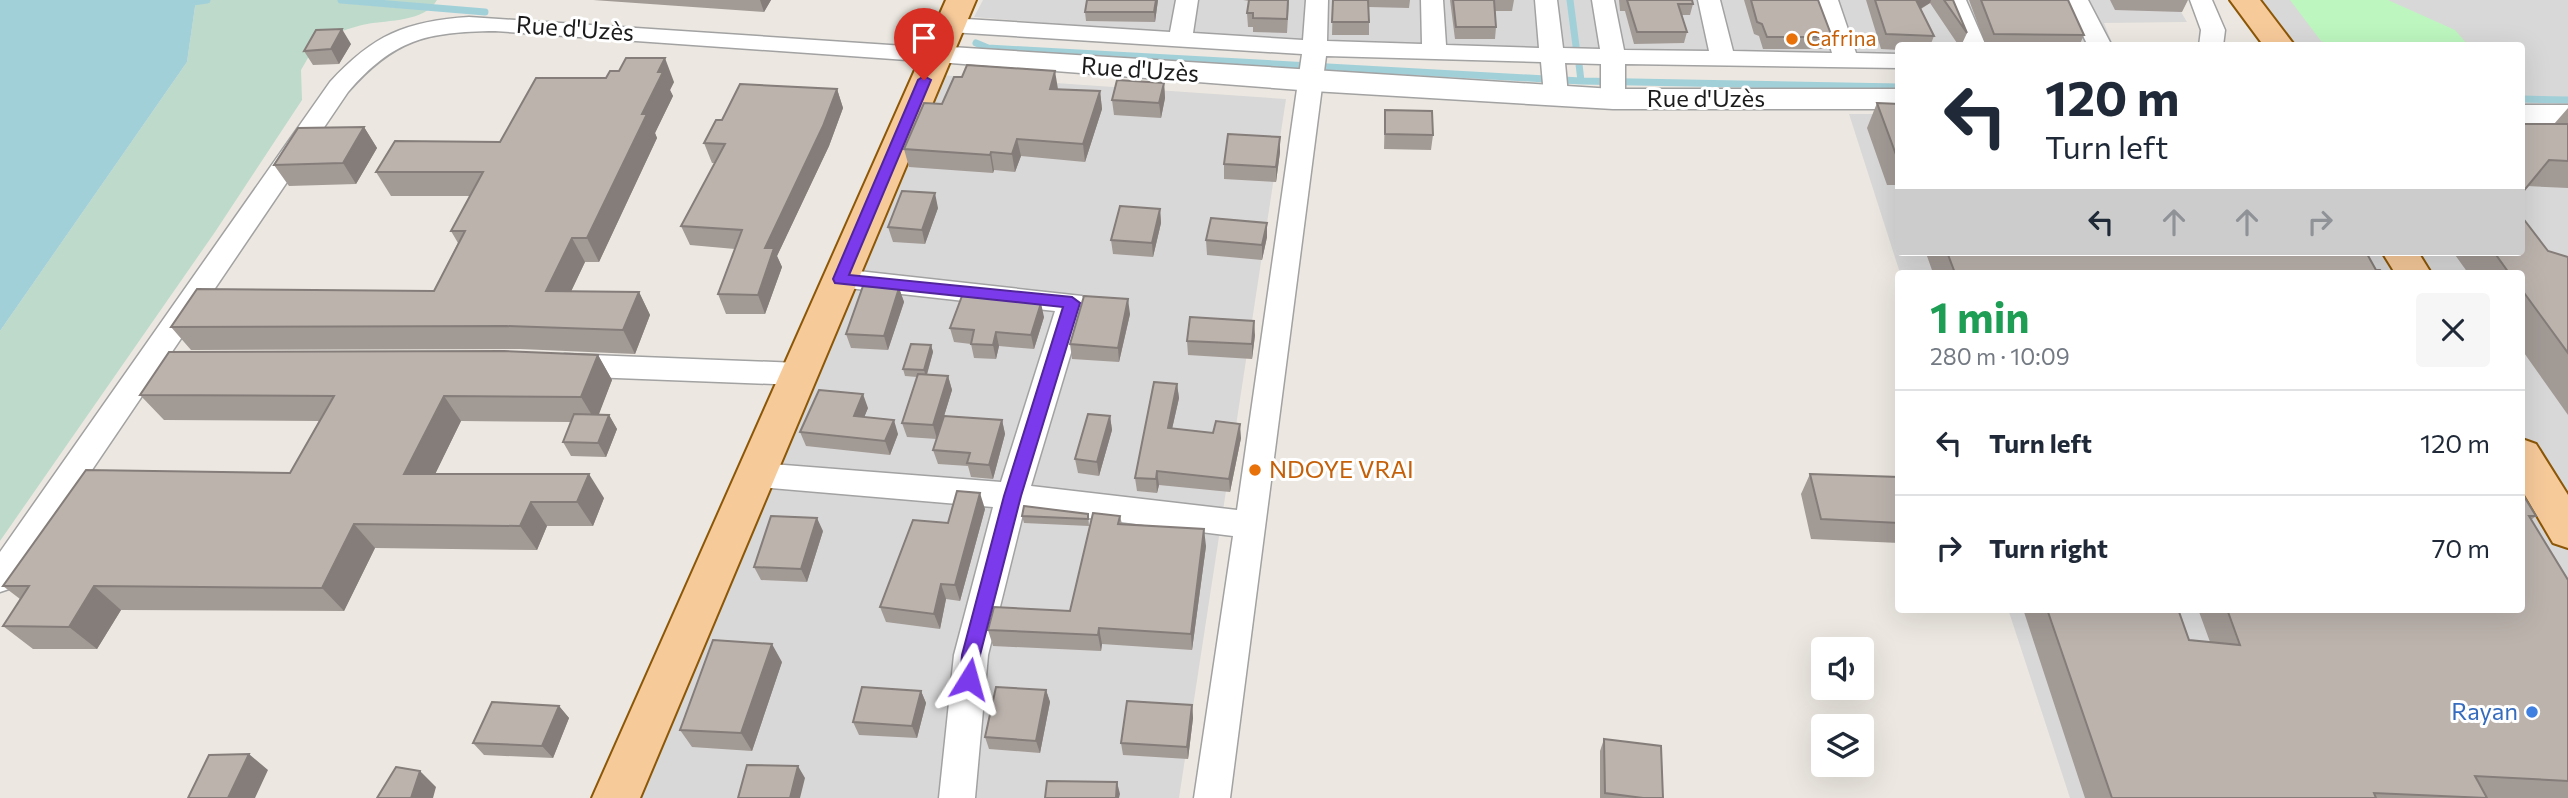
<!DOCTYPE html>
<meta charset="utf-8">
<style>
body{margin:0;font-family:Commissioner,sans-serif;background:#f6f6f7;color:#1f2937;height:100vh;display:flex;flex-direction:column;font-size:26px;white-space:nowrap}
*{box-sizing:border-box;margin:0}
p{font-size:23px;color:#747a83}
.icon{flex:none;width:38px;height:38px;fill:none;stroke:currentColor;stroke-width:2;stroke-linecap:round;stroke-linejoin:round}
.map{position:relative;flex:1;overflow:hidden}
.details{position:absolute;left:1895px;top:270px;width:630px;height:343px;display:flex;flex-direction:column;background:#fff;border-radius:7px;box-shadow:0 7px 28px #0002}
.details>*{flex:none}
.top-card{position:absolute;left:1895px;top:42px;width:630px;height:214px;border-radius:7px;box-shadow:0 7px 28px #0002;background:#fff;color:#1f2937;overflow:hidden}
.fabs{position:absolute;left:1811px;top:637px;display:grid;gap:14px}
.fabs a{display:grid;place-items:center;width:63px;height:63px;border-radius:7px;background:#fff;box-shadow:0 7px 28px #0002;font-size:35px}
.pin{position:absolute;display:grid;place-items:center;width:60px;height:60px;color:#fff;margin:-72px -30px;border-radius:50% 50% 50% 0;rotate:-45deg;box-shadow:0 0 7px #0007}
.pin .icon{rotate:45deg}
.me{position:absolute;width:77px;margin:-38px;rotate:8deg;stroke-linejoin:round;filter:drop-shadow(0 0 5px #0008)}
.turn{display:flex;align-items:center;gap:24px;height:147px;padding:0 35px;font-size:32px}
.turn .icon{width:91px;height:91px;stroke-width:2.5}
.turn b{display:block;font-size:49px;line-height:60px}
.lanes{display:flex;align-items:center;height:66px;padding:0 35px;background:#0003;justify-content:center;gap:35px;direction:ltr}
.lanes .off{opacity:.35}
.round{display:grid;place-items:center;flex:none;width:74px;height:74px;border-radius:7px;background:#f6f6f7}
.headline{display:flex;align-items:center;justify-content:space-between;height:119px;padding:0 35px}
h1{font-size:42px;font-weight:700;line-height:52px;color:#1e9e55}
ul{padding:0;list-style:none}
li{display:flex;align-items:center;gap:21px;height:105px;padding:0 35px;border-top:2px solid #e0e1e3}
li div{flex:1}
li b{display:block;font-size:26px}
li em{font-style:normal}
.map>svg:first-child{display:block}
</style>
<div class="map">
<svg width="2568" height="798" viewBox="0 0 2568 798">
<rect width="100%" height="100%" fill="#ece8e1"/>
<path fill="#d9d8d8" d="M983,0H2174L2187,22L2104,23L2113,45L1899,46V61L1277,42L974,17Z
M2246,0H2568V798H2070L2008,609H2522V273H1900L1849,114H1899V252H2522V46L2273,45Z
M939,75L1286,99L1179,798H628Z"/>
<path fill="#bedacb" d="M196,0H437C425,22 388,20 367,24C351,27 335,34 319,39L301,70L302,100L215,232L0,541V331L187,62Z"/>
<path fill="#bdf6bf" d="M2290,0H2388L2455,30L2468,45H2333L2321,41Z"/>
<path fill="#a2d0d9" d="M0,0H196L187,62L0,331Z"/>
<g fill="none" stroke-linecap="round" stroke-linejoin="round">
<path stroke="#a2d0d9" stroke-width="7" d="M341,0L485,12
M1570,0L1576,46
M186,3L207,0
M976,43L988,48L1581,81L1899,87
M1579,64L1581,81
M2522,99L2568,100"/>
<defs>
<path id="minor" d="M1176,0H1198L1193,33L1303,40L1306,0H1328L1327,41L1422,44L1421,0H1443L1446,45L1539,48L1535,0H1557L1563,48L1600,49L1592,0H1614L1624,50L1709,51L1698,0H1720L1733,51L1832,53L1816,0H1838L1856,53L1899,54V68L1625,64V99L1622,104H1604L1601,99V64L1565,63L1568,95L1565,100H1547L1544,95L1541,62L1326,56L1230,798H1194L1233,536L1024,510L988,655L975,798H939L954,655L993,507L758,487L747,484L742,475L747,466L758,463L1001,482L1055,311L830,286L826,279L830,272L840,269L1082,296L1086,303L1031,486L1237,510L1302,54L950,32L942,30L938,25L942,20L950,18L1170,32Z
M1944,0H1966L1986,46H1962Z
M2066,0H2088L2112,46H2088Z
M2190,0H2212L2225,30L2223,46H2199L2201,30Z
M469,17L935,48L943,50L947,55L943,60L935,62L495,31C426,32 394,39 348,92L12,588L0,592V552L330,82C373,35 406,21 469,17Z
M565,354L799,363L809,366L814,374L809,382L799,385L565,376L555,373L550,365L555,357Z"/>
<path id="tertiary" d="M935,46L1613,89H1899V109H1613L1313,91L925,61L920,55L925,49Z
M2522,105H2568V125H2522Z"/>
<path id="primary" d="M946,0H976L640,798H592Z
M2230,0H2260L2295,46H2264Z
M2382,252H2418L2431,273H2395Z
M2522,439L2536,444L2568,495V548L2553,543L2522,490Z"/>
</defs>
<use href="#minor" stroke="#a2a2a2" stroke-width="3"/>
<use href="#tertiary" stroke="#a2a2a2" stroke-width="3"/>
<use href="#primary" stroke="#8c5706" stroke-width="4"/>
<use href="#minor" fill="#fff" fill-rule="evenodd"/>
<use href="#tertiary" fill="#fff" fill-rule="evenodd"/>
<use href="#primary" fill="#f7ca9a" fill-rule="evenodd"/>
</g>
<path fill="#a29a95" d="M593,0H771L764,12Z
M1087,0H1158L1155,22L1086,21L1085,12Z
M1243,0H1289L1287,33L1253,32V27H1248L1247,13L1249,1Z
M1333,0H1410L1409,8L1369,7V35H1332Z
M1450,0H1514L1512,11H1495L1496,27L1495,39H1455Z
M1619,0H1692L1693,4L1690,15H1682L1687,32L1684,43L1634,44L1625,11H1620Z
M1744,0H1818L1832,37L1828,49H1763L1759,36L1754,34Z
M1866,0H1953L1967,33L1961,46H1959L1930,3L1921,9L1934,36L1930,46H1899V50L1881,49Z
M1969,0H2068L2084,35L2079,46H1986Z
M2110,0H2188L2182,12L2115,10Z
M351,44L339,64L313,65L304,51Z
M619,71L674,82L670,90L673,96L655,133L657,138L599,262H585L571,291L639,292L650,315L635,354L520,349L191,350L171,327L434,291L458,243L451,231L470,196H391L376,172L500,142Z
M1164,83L1165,98L1161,118L1114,115L1112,100Z
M837,89L843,108L829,146L777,256L782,267L765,314H726L718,294L735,249L690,245L681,226L715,163H712L704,143Z
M1058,89L1100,91L1102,109L1085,162L1021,156L1015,172L994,170L993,173L909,167L904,149L942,104Z
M1877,103L1899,104V185H1887L1867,128Z
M2568,108V188L2527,186L2554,124Z
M1385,110L1433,135L1431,150L1384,149Z
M364,127L377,148L356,184L289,186L274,165Z
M1280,152L1276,182L1224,179V164Z
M938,208L925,244L893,242L888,227Z
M1160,209L1161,223L1153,257L1113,254L1111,240Z
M1267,223V237L1262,260L1207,255L1206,240Z
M2548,251L2568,257V415L2522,350V273H2468L2453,252H2522Z
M1929,252H2366L2376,270L2383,273H1933L1927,256Z
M899,288L904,302L888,350L851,348L846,334Z
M1130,314L1119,362L1072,359L1070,344Z
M1044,317L1034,349L999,346L996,359L974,358L971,344L954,342L950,328Z
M1255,335L1252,359L1188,355L1187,341Z
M931,345L933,352L927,375L948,376L952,390L944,416L1002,420L1005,434L993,479L971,477L968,466L938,464L933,450L937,439L907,437L902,423L917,377L905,376L903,369Z
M598,355L612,380L598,415H609L617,429L606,457L571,456L563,442L571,422L461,421L435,474L604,498L593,526H547L537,550L375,548L344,611L121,610L97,649H33L3,626L20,599L3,586L290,473L319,421L164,420L140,395Z
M1177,384L1179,398L1172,429L1241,438L1230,492L1159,485L1157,493L1137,491L1135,478Z
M868,408L864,417L898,434L890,455L806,446L800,432Z
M1110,416L1112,430L1099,476L1078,473L1075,459Z
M1810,474L1899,477V543L1811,539L1801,494Z
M2522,493L2536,516L2531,520L2568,580V798H2085L2023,609H2178L2189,640L2210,642L2198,609H2522Z
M985,509L960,601L946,599L940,629L886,622L880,607L948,523Z
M1088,514L1089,526L1024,523L1022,516Z
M1120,516L1122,524L1206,546L1192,650L1102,644L1101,651L993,646L988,630L1070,611Z
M823,531L807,582L761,580L754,567Z
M782,662L752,751L692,747L680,730Z
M1046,690L1050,702L1040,753L989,749L985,737Z
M921,691L926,703L917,738L859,735L853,722Z
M1192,705L1193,718L1188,759L1123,755L1121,743Z
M559,706L569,718L553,758L484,755L473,743Z
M1604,739L1663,798H1600V751Z"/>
<path fill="#847d79" d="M760,0H771L764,12Z
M1156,0H1158L1155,22L1154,12Z
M1916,0H1931L1930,3L1911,14Z
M342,29L351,44L339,64L331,49Z
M665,58L674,82L670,90L673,96L655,133L657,138L599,262L587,238L642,114L658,72Z
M1055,71L1058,89H1050Z
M1164,83L1165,98L1161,118L1159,103Z
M837,89L843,108L829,146L777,256L782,267L765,314L758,295L765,248Z
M1100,91L1102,109L1085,162L1083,144Z
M364,127L377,148L356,184L343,163Z
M1280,137V152L1276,182V167Z
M1017,139L1021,156L1015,172L1012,154Z
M991,152L994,170L993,173L990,155Z
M935,193L938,208L925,244L922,230Z
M1160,209L1161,223L1153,257L1152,243Z
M1267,223V237L1262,260V245Z
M572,238L585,262L560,315L546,291Z
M899,288L904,302L888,350L884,336Z
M639,292L650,315L635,354L623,330Z
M1128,299L1130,314L1119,362L1118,348Z
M1041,303L1044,317L1034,349L1031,335Z
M1254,321L1255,335L1252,359V344Z
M996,332L999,346L996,359L993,345Z
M931,345L933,352L926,377L924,370Z
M598,355L612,380L596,422L581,397Z
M948,376L952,390L937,439L933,425Z
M1177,384L1179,398L1169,442L1168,428Z
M863,394L868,408L859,430L854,416Z
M444,396L461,421L423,499L404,474Z
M609,415L617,429L606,457L598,443Z
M1110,416L1112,430L1099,476L1097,462Z
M894,420L898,434L890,455L885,441Z
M1002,420L1005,434L993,479L989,465Z
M1240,424L1241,438L1230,492L1229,479Z
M1157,471L1159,485L1157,493L1156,479Z
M589,474L604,498L593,526L577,502Z
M980,493L985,509L960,601L955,585Z
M531,502L547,526L537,550L520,526Z
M817,518L823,531L807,582L801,569Z
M354,524L375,548L344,611L322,588Z
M1204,529L1206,546L1192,650L1191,634Z
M941,584L946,599L940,629L934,614Z
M94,586L121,610L97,649L69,627Z
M1099,628L1102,644L1101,651L1098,635Z
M772,644L782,662L752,751L741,733Z
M1046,690L1050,702L1040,753L1036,741Z
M921,691L926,703L917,738L912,726Z
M1192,705L1193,718L1188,759L1187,747Z
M559,706L569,718L553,758L542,746Z
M249,754L268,770L255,798H228Z
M798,766L805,778L800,798H790Z
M420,771L436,787L433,798H411Z
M1117,782L1120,794L1119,798H1116Z"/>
<path fill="#bcb3ad" stroke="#847d79" stroke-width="2" d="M1087,0H1156L1154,12H1085Z
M1249,0H1288L1287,19L1253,18V13H1247Z
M1333,0H1368L1369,22H1332Z
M1453,0H1494L1496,27H1456Z
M1627,0H1692L1693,4H1678L1687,32H1637Z
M1751,0H1818L1832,37H1767L1762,24L1757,22Z
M1875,0H1916L1934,36L1886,34Z
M1944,0H1953L1967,33Z
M1981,0H2068L2084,35L1994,34Z
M342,29L331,49L304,51L316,30Z
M626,58H665L658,72H663L642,114H647L587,238H572L546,291L639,292L623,330L506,326L171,327L197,289L434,291L465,231H451L483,172H376L395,141L500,142L536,78H606L610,71H619Z
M967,65L1055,71L1050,89L1100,91L1083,144L1017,139L1012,154L991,152L990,155L904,149L924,103L942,104L954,77H962Z
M1117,80L1164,83L1159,103L1112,100Z
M740,84L837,89L823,126L765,248H774L758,295L718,294L742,230L681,226L725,144L704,143L716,120H722Z
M1877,103L1899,104V160H1898Z
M1385,110L1432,111L1433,135L1385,134Z
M2522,124H2568V161L2549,160L2522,193Z
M364,127L343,163L274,165L298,128Z
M1228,134L1280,137L1276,167L1224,164Z
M902,191L935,193L922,230L888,227Z
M1120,206L1160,209L1152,243L1111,240Z
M2522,217L2548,251L2568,257V353L2522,290V273H2509L2494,252H2522Z
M1211,218L1267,223L1262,245L1206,240Z
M1947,252H2366L2376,270H2380L2383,273H1955Z
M863,286L899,288L884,336L846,334Z
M962,296L1041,303L1031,335L996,332L993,345L971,344L974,330L950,328Z
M1084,296L1128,299L1118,348L1070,344Z
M1190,317L1254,321L1252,344L1187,341Z
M911,344L931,345L924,370L903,369Z
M504,351L598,355L581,397L444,396L404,474H589L577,502H531L520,526L354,524L322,588L94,586L69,627L3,626L29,586H3L86,470L290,473L334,396L140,395L169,352Z
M918,374L948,376L933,425L902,423Z
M1154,382L1177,384L1168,428L1213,433L1216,421L1240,424L1229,479L1157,471L1156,479L1135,478Z
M819,390L863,394L854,416L894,420L885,441L800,432Z
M574,414L609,415L598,443L563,442Z
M1088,414L1110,416L1097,462L1075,459Z
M944,416L1002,420L989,465L967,463L970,453L933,450Z
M1810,474L1899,477V523L1821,519Z
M957,491L980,493L955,585L941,584L934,614L880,607L913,520L948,523Z
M2522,493L2536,516H2529L2568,580V781L2475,776L2487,798L2374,793L2376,798H2112L2047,609H2178L2189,640L2240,645L2227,609H2522Z
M1024,506L1088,514V519L1022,516Z
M1093,513L1120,516L1118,524L1204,529L1191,634L1099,628L1098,635L988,630L994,607L1070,611Z
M771,516L817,518L801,569L754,567Z
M713,640L772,644L741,733L680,730Z
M862,687L921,691L912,726L853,722Z
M996,687L1046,690L1036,741L985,737Z
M1127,701L1192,705L1187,747L1121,743Z
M492,702L559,706L542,746L473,743Z
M1604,739L1661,746L1663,798H1643L1605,793Z
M249,754L228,798H188L209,755Z
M747,765L798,766L790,798H738Z
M396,767L420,771L411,798H377Z
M1047,781L1117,782L1116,798H1045Z"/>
<path fill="#7c3aed" stroke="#51269a" stroke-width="2" d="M924,76L931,80L849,275L1072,297L1080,303L1021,496L980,655L976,685L969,687L962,685L960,679L962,655L1004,496L1063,307L835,283L833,279L918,80Z"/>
<g fill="#e8710a" stroke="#fff" stroke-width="2.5">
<circle cx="1792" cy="39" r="7"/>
<circle cx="1255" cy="470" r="7"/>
</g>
<circle fill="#3f7fe0" stroke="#fff" stroke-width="2.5" cx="2532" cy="712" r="7"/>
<g text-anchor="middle" stroke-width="6" stroke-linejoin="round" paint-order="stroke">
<g font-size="21" fill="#c56008" stroke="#fff" text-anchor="start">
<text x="1806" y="46">Cafrina</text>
</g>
<g font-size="24" fill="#1b1b1b" stroke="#fff">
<text transform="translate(575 29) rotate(4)" y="8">Rue d'Uzès</text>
<text transform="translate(1140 70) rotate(4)" y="8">Rue d'Uzès</text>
<text x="1706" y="107">Rue d'Uzès</text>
</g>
<g font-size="24" fill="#c56008" stroke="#fff" text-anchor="start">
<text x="1269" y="478">NDOYE VRAI</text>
</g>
<g font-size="24" fill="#366cbe" stroke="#fff" text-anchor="end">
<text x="2518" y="720">Rayan</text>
</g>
</g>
</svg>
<div class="fabs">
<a><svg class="icon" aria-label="sound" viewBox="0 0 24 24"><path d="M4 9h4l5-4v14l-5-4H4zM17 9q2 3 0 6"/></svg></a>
<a><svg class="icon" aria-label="layers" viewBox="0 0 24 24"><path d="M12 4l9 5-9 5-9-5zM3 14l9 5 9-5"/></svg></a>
</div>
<div class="pin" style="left:924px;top:80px;background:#d93025"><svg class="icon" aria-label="arrive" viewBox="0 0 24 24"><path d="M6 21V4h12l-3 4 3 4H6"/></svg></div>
<svg class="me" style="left:969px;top:679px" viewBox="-20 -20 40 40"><path d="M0-17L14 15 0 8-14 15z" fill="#7c3aed" stroke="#fff" stroke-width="4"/></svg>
<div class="top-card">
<div class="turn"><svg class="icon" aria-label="left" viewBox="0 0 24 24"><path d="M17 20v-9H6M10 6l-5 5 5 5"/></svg><div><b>120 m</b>Turn left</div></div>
<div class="lanes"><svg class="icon" aria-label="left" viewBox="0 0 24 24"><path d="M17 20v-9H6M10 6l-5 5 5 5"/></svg><svg class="icon off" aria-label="ahead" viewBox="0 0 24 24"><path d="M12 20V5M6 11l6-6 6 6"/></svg><svg class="icon off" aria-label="ahead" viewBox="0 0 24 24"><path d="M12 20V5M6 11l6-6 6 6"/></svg><svg class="icon off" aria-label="right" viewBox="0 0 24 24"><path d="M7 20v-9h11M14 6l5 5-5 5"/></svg></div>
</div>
<section class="details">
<div class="headline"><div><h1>1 min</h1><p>280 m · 10:09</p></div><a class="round"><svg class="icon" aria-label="close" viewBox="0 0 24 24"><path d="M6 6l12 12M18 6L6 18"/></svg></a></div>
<ul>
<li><svg class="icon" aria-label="left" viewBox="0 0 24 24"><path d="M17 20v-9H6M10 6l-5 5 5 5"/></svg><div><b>Turn left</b></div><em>120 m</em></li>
<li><svg class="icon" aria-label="right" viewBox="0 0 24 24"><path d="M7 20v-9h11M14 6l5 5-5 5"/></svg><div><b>Turn right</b></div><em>70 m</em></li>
</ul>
</section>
</div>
